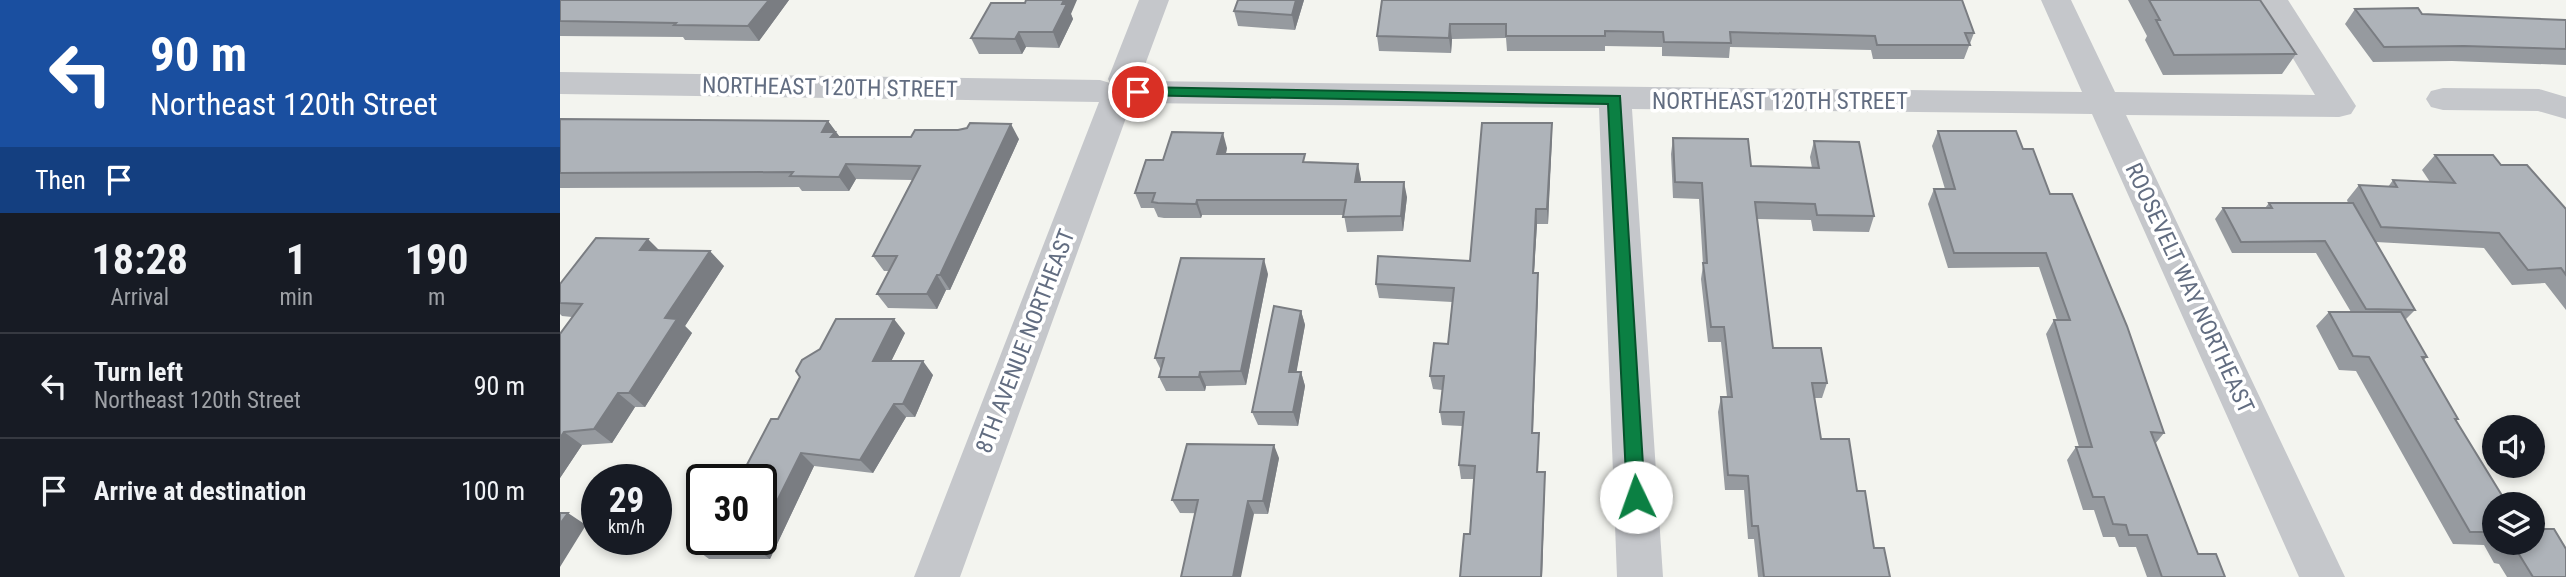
<!DOCTYPE html>
<style>
body{margin:0;font-family:"Roboto Condensed",sans-serif;background:#20242c;color:#f1f3f6;height:100vh;display:flex;flex-direction:column;font-size:26px;white-space:nowrap}
*{box-sizing:border-box;margin:0}
p{font-size:23px;color:#9ea1a6}
.icon{flex:none;width:38px;height:38px;fill:none;stroke:currentColor;stroke-width:2;stroke-linecap:round;stroke-linejoin:round}
.map{position:relative;flex:1;overflow:hidden}
.details{display:flex;flex-direction:column;background:#171b24;width:560px}
.details>*{flex:none}
.guide{background:#1a4fa0;color:#fff;overflow:hidden}
.controls{position:absolute;left:1922px;top:415px;display:grid;gap:14px}
.controls a{display:grid;place-items:center;width:63px;height:63px;border-radius:50%;background:#171b24;box-shadow:0 4px 10px #0003;font-size:35px}
.speed{position:absolute;left:21px;top:464px;display:flex;gap:14px;font-size:35px;font-weight:700;text-align:center}
.speed>*{display:grid;place-content:center;width:91px;height:91px;border-radius:50%;background:#171b24;box-shadow:0 4px 10px #0003;line-height:1}
.speed small{font-size:18px;font-weight:400}
.speed .limit{border:4px solid #111;border-radius:10px;background:#fff;color:#111}
.pin{position:absolute;display:grid;place-items:center;width:60px;height:60px;color:#fff;margin:-30px;border:4px solid #fff;border-radius:50%;box-shadow:0 2px 7px #0007}
.me{position:absolute;width:77px;margin:-38px;rotate:357deg;stroke-linejoin:round;filter:drop-shadow(0 0 5px #0008)}
.turn{display:flex;align-items:center;gap:24px;height:147px;padding:0 35px;font-size:32px}
.turn .icon{width:91px;height:91px;stroke-width:2.5}
.turn b{display:block;font-size:49px;line-height:60px}
.then{display:flex;align-items:center;height:66px;padding:0 35px;background:#0003;gap:14px;font-size:26px}
.eta{display:flex;justify-content:space-evenly;align-items:center;height:119px;text-align:center}
.eta b{font-size:42px;font-weight:700;line-height:49px}
ul{padding:0;list-style:none}
li{display:flex;align-items:center;gap:21px;height:105px;padding:0 35px;border-top:2px solid #363941}
li div{flex:1}
li b{display:block;font-size:26px}
li em{font-style:normal}
main{display:flex;flex:1;min-height:0}
.map>svg:first-child{display:block}
</style>
<main>
<section class="details">
<div class="guide">
<div class="turn"><svg class="icon" aria-label="left" viewBox="0 0 24 24"><path d="M17 20v-9H6M10 6l-5 5 5 5"/></svg><div><b>90 m</b>Northeast 120th Street</div></div>
<div class="then">Then<svg class="icon" aria-label="arrive" viewBox="0 0 24 24"><path d="M6 21V4h12l-3 4 3 4H6"/></svg></div>
</div>
<div class="eta">
<div><b>18:28</b><p>Arrival</p></div>
<div><b>1</b><p>min</p></div>
<div><b>190</b><p>m</p></div>
</div>
<ul>
<li><svg class="icon" aria-label="left" viewBox="0 0 24 24"><path d="M17 20v-9H6M10 6l-5 5 5 5"/></svg><div><b>Turn left</b><p>Northeast 120th Street</p></div><em>90 m</em></li>
<li><svg class="icon" aria-label="arrive" viewBox="0 0 24 24"><path d="M6 21V4h12l-3 4 3 4H6"/></svg><div><b>Arrive at destination</b></div><em>100 m</em></li>
</ul>
</section>
<div class="map">
<svg width="2006" height="577" viewBox="0 0 2006 577">
<rect width="100%" height="100%" fill="#f3f4ef"/>
<g fill="none" stroke-linecap="round" stroke-linejoin="round">
<path fill="#c5c7cb" fill-rule="evenodd" d="M579,0H609L579,81L1522,92L1481,0H1511L1555,92L1755,95L1698,0H1728L1796,106L1791,114L1779,117L1566,115L1785,577H1739L1532,114L1072,109L1103,577H1057L1039,108L578,103L568,100L571,104L400,577H354L539,102L0,94V72L540,80L550,83L548,79ZM554,87L563,89L564,96L555,93Z
M1883,88L1979,89L2006,97V119L1978,111L1883,110L1871,107L1866,99L1871,91Z"/>
</g>
<path fill="#969a9f" d="M0,0H229L199,41L125,40L123,37L0,36Z
M678,0H744L735,30L678,26L674,11Z
M822,0L1414,33L1404,59H1313L1311,50L1170,47L1169,58L1102,56V47L1045,46V51H947L946,38L892,39L891,53L819,51L817,36Z
M1568,0H1700L1736,54L1722,74L1603,75L1585,40L1587,36Z
M1795,9L1862,14L2006,20V65L1892,61L1813,62L1785,24Z
M511,14L513,19L499,48L466,47L462,54H419L411,38Z
M0,119L268,121L279,136L278,137L459,139L390,290H386L377,309L328,308L317,294L329,271H324L313,256L352,180L296,179L289,191H242L239,187L0,188Z
M992,123L988,224H977L974,273L978,288L973,433H979L978,472L985,485L982,577H900L910,534L914,479H901L899,465L902,426L882,425L880,412L882,390L873,389L870,376L888,344L892,302L819,298L816,284L910,261Z
M1378,131L1463,149L1490,194L1604,433L1595,444L1638,554L1665,577H1587L1576,547H1559L1555,537H1543L1534,510H1523L1507,460L1516,447H1519L1486,334L1494,320H1497L1479,267L1388,268L1368,204L1374,189H1385L1372,146Z
M1113,138L1191,166L1252,168L1250,157L1254,141L1314,216L1309,232L1253,231L1251,220L1197,219L1213,348L1267,383L1262,398H1254L1261,439L1297,491L1314,548L1330,577H1198L1194,539H1188L1184,490H1165L1158,412L1161,397H1167L1161,342H1148L1141,279L1143,265L1139,199L1113,198L1111,154Z
M667,148L666,154L747,163L801,179L800,182L847,197L843,231L787,232L784,215H642L641,218H604L598,217L594,208H581L575,193L603,160Z
M1875,155L1941,165L2006,209V310L1985,283L1952,285L1924,248L1816,242L1855,310L1845,320L1867,357L1864,360L1898,419L1896,421L1934,504V542H1972L2006,577H1947L1939,564L1934,563L1924,545L1893,544L1796,371L1779,370L1756,326L1769,312H1791L1756,253H1672L1655,219L1663,208H1705L1709,203H1788L1787,200L1799,185L1828,187L1833,180L1870,182L1862,170Z
M99,250L164,266L125,326L132,333L85,407H75L52,443L22,445L0,478L12,317L2,316L0,314V284Z
M708,274L686,385L646,386L645,391H606L599,377L601,370L595,358Z
M741,311L745,325L736,372H741L745,386L738,426L698,425L692,412Z
M345,333L331,361L373,375L355,417H346L313,473L254,466L210,559H149L133,547L218,419L260,349Z
M719,458L708,514L620,513L612,500Z"/>
<path fill="#7a7d82" d="M209,0H229L199,41L188,26Z
M504,0H517L511,14L513,19L499,48L493,32Z
M736,0H744L735,30L732,15Z
M890,24L892,39L891,53L889,38Z
M459,32L466,47L462,54L455,39Z
M268,121L279,136L272,147L262,132Z
M992,123V138L988,224L987,209Z
M451,124L459,139L390,290L380,275Z
M663,133L667,148L662,169L657,154Z
M286,164L296,179L289,191L279,177Z
M798,164L801,179L798,197L795,182Z
M844,182L847,197L843,231L841,216Z
M637,200L642,215L641,218L636,204Z
M976,209L977,224L973,287V273Z
M88,239L103,254L80,250Z
M150,251L164,266L125,326L132,333L85,407L69,393L105,318Z
M704,259L708,274L686,385L681,371Z
M978,273V288L972,447V433Z
M377,275L386,290L377,309L367,294Z
M741,311L745,325L734,386L729,372Z
M334,319L345,333L325,374L313,361Z
M363,361L373,375L355,417L343,404Z
M640,372L646,386L645,391L639,377Z
M741,372L745,386L738,426L733,412Z
M58,393L75,407L52,443L34,429Z
M334,404L346,417L313,473L300,460Z
M4,432L22,445L0,478V438Z
M714,445L719,458L708,514L703,501Z
M241,453L254,466L210,559L194,547L198,539H201V533Z
M985,472L982,577H981Z
M688,501L694,514L681,577H673Z
M8,513L26,525L0,567V524Z"/>
<path fill="#aeb3b9" stroke="#7a7d82" stroke-width="2" d="M0,0H209L188,26L114,25L116,23L0,21Z
M466,0H504L502,4H507L493,32H459L455,39L411,38L431,3H465Z
M678,0H736L732,15L674,11Z
M822,0H1402L1414,33H1405L1410,45H1317L1315,36L1170,32L1171,43L1104,42L1103,32L1045,31V36H946V24H890L889,38L817,36Z
M1589,0H1700L1736,54L1614,55L1596,20H1600Z
M1858,8L1862,14L2006,20V49L1904,46L1824,47L1795,9Z
M0,119L268,121L262,132H275L271,137H351L355,130H398L407,128L410,123L451,124L380,275H377L367,294H317L337,256H313L360,166L286,164L279,177L230,176L233,172L0,173Z
M922,123H992L987,209H976L973,273H978L972,433H979L977,472H985L981,577H900L904,534H910L915,466L899,465L904,412H880L884,376H870L874,343L888,344L894,288L816,284L818,256L910,261Z
M1378,131H1456L1463,149H1473L1490,194H1512L1567,326L1604,433L1591,432L1638,554H1656L1665,577H1602L1587,535H1569L1566,525L1553,524L1544,497H1533L1516,447H1532L1494,320H1510L1486,253H1394L1374,189H1395Z
M612,132L663,133L657,154H745L743,162L798,164L795,182H844L841,216L783,217L786,200H637L636,204L598,203L592,202L595,193H575L586,160H603Z
M1113,138L1188,139L1191,166L1259,168L1254,141L1299,142L1314,216L1257,215L1255,204L1195,202L1213,348H1261L1267,383H1252L1261,439H1289L1297,491H1305L1314,548H1324L1330,577H1204L1198,526H1192L1188,476L1168,475L1161,397H1172L1164,327H1151L1143,263H1147L1142,183L1115,182Z
M1875,155H1933L1941,165H1967L2006,209V275L2001,268L1968,270L1939,233L1821,227L1799,185L1837,187L1833,180L1895,183Z
M1709,203H1793L1855,310L1806,309L1765,241L1681,242L1663,208H1712Z
M36,238L88,239L80,250L150,251L105,318L117,319L69,393H58L34,429L4,432L0,438V334L22,304L0,303V284Z
M621,258L704,259L681,371L640,372L639,377H599L604,358H595Z
M714,306L741,311L729,372H741L733,412H692Z
M1769,312H1841L1867,357H1862L1898,419H1895L1946,502H1967L1968,504H1934V532H1910L1809,357L1793,356Z
M276,319H334L313,361H363L343,404H334L300,460L241,453L201,533V480H167L169,476H181L211,419H218L240,377L236,371L242,360L260,349Z
M627,444L714,445L703,501H688L673,577H621L638,500H612Z
M1972,512L1982,529H1994L2006,549V577H1973L1957,551H1952L1947,542H1972Z
M0,513H8L0,524Z
M142,529V539H198L194,547H133Z"/>
<path fill="#0b8043" stroke="#07532c" stroke-width="2" d="M578,87L1060,96L1085,497L1083,503L1076,506L1070,503L1067,497L1048,104L573,95V89Z"/>
<g text-anchor="middle" stroke-width="7" stroke-linejoin="round" paint-order="stroke">
<g font-size="23" fill="#626d81" stroke="#fff">
<text transform="translate(270 87) rotate(1)" y="8">NORTHEAST 120TH STREET</text>
<text x="1220" y="109">NORTHEAST 120TH STREET</text>
<text transform="translate(1630 288) rotate(65)" y="8">ROOSEVELT WAY NORTHEAST</text>
<text transform="translate(465 341) rotate(-69)" y="8">8TH AVENUE NORTHEAST</text>
</g>
</g>
</svg>
<div class="controls">
<a><svg class="icon" aria-label="sound" viewBox="0 0 24 24"><path d="M4 9h4l5-4v14l-5-4H4zM17 9q2 3 0 6"/></svg></a>
<a><svg class="icon" aria-label="layers" viewBox="0 0 24 24"><path d="M12 4l9 5-9 5-9-5zM3 14l9 5 9-5"/></svg></a>
</div>
<div class="speed"><div>29<small>km/h</small></div><div class="limit">30</div></div>
<div class="pin" style="left:578px;top:92px;background:#d93025"><svg class="icon" aria-label="arrive" viewBox="0 0 24 24"><path d="M6 21V4h12l-3 4 3 4H6"/></svg></div>
<svg class="me" style="left:1076px;top:497px" viewBox="-20 -20 40 40"><circle r="19" fill="#fff"/><path d="M0-13L10 11 0 6-10 11z" fill="#0b8043"/></svg>
</div>
</main>
